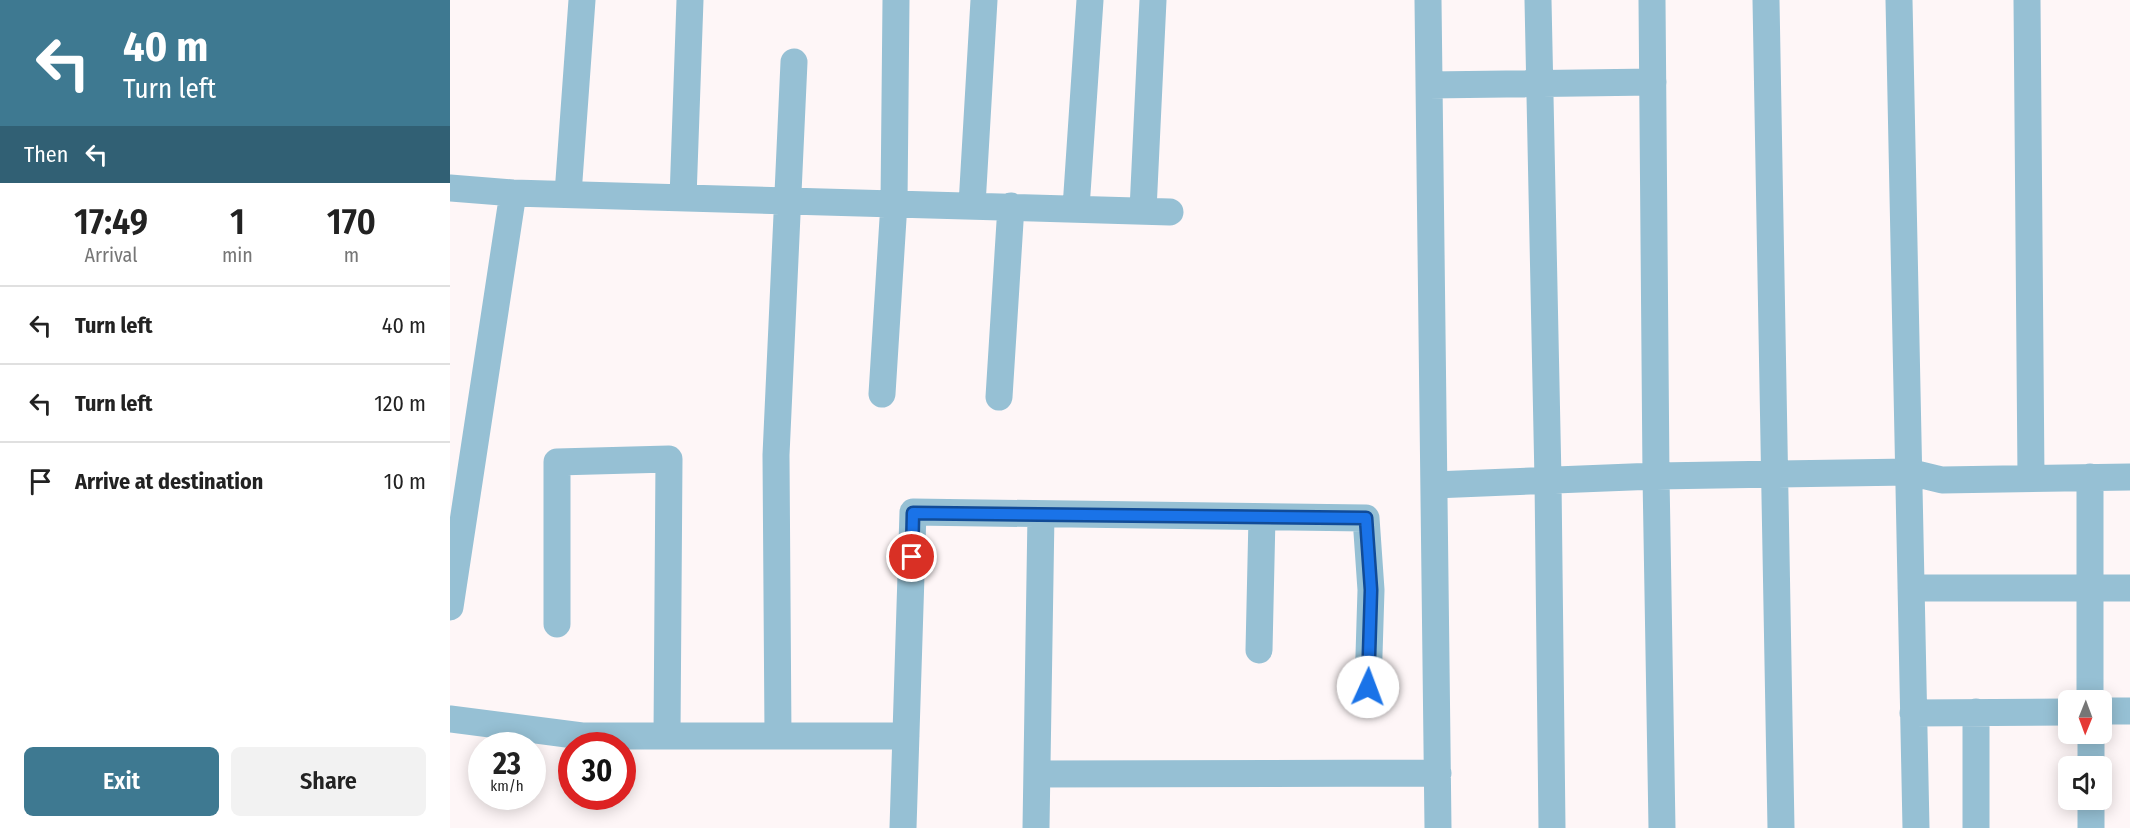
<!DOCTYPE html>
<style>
body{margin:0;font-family:"Fira Sans Condensed",sans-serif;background:#f2f2f2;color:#222;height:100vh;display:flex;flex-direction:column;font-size:22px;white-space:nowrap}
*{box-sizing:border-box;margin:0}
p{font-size:20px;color:#767676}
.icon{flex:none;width:33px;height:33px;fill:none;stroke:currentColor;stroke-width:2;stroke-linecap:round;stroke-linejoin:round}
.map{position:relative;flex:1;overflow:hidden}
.details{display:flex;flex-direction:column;background:#fff;width:450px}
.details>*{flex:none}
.hud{background:#3e7991;color:#fff;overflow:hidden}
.needle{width:39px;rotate:181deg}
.tools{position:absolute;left:1608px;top:690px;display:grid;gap:12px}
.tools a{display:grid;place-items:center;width:54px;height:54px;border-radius:9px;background:#fff;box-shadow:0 3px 15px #0003;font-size:30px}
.speed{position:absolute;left:18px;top:732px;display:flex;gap:12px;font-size:30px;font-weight:700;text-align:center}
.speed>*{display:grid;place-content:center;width:78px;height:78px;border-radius:50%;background:#fff;box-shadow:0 3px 15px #0003;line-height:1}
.speed small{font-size:15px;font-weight:400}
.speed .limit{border:9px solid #d22;background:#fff;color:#111}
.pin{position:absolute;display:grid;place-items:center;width:51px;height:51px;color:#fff;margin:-26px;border:3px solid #fff;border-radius:50%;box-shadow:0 2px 6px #0007}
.me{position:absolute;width:66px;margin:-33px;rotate:2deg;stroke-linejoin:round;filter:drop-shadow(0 0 4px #0008)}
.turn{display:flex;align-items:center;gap:21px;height:126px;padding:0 24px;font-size:27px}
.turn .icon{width:78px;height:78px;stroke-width:2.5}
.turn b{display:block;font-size:42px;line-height:51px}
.then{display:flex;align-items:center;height:57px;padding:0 24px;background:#0003;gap:12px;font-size:22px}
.eta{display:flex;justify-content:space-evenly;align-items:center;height:102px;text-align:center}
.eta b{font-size:36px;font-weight:600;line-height:42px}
.action{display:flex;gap:12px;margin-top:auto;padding:12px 24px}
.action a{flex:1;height:69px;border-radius:9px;background:#3e7991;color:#fff;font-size:24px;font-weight:600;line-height:69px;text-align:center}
.action a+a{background:#f2f2f2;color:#222}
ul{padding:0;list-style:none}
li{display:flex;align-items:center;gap:18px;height:78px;padding:0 24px;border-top:2px solid #e0e0e0}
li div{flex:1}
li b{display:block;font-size:22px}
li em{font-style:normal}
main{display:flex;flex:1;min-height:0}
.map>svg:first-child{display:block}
</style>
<main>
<section class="details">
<div class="hud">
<div class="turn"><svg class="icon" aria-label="left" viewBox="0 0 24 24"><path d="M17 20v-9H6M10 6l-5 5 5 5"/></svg><div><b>40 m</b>Turn left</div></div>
<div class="then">Then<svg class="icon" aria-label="left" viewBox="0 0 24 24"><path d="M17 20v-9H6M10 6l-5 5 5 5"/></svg></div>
</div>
<div class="eta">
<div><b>17:49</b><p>Arrival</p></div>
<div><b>1</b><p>min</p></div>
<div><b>170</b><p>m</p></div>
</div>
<ul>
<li><svg class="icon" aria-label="left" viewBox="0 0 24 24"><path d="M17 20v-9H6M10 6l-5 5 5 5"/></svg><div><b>Turn left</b></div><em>40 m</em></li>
<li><svg class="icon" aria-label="left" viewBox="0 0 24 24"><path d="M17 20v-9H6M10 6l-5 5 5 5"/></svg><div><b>Turn left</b></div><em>120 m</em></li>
<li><svg class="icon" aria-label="arrive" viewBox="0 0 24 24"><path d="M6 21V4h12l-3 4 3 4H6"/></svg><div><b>Arrive at destination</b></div><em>10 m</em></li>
</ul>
<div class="action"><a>Exit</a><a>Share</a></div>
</section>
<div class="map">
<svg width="1680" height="828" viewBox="0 0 1680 828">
<rect width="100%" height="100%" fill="#fef6f7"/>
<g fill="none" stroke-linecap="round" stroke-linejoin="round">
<path stroke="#96c0d4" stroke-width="27" d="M978,0L988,828
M1088,0L1098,480L1102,828
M1202,0L1206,476L1212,828
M1316,0L1331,828
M1449,0L1466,828
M1577,0L1581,478
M979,85L1203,82
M0,188L63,193L720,212
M118,194L132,0
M233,198L240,0
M522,205L534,0
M626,208L640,0
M693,210L703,0
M432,394L444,203L446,0
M549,397L561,206
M1640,477V700
M984,485L1206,476L1459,472L1492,480L1680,477
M1461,588H1680
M0,607L63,193
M107,624V462L219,459L217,736
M809,650L812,517
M1652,711H1680
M1526,712V828
M1463,713L1618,712
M0,719L132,736H456
M1641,734V766
M328,736L326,455L344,62
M587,774L988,773
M1641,800V828
M453,828L463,512L916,518L921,590L918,687
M586,828L591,514"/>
</g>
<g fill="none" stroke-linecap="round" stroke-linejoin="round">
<defs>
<path id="route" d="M462,557L463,513L916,518L921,590L918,687"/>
</defs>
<use href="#route" stroke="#114b97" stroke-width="15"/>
<use href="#route" stroke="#1a73e8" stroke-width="10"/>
</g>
</svg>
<div class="tools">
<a><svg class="needle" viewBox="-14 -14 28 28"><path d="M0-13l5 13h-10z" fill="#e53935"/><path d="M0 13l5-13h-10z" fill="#767676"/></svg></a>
<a><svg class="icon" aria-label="sound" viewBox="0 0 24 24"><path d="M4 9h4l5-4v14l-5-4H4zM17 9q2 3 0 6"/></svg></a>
</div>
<div class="speed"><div>23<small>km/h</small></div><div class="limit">30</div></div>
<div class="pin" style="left:462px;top:557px;background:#d93025"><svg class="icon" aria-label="arrive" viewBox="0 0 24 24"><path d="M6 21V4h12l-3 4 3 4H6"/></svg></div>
<svg class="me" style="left:918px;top:687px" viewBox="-20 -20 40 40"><circle r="19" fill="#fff"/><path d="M0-13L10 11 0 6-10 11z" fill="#1a73e8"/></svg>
</div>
</main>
